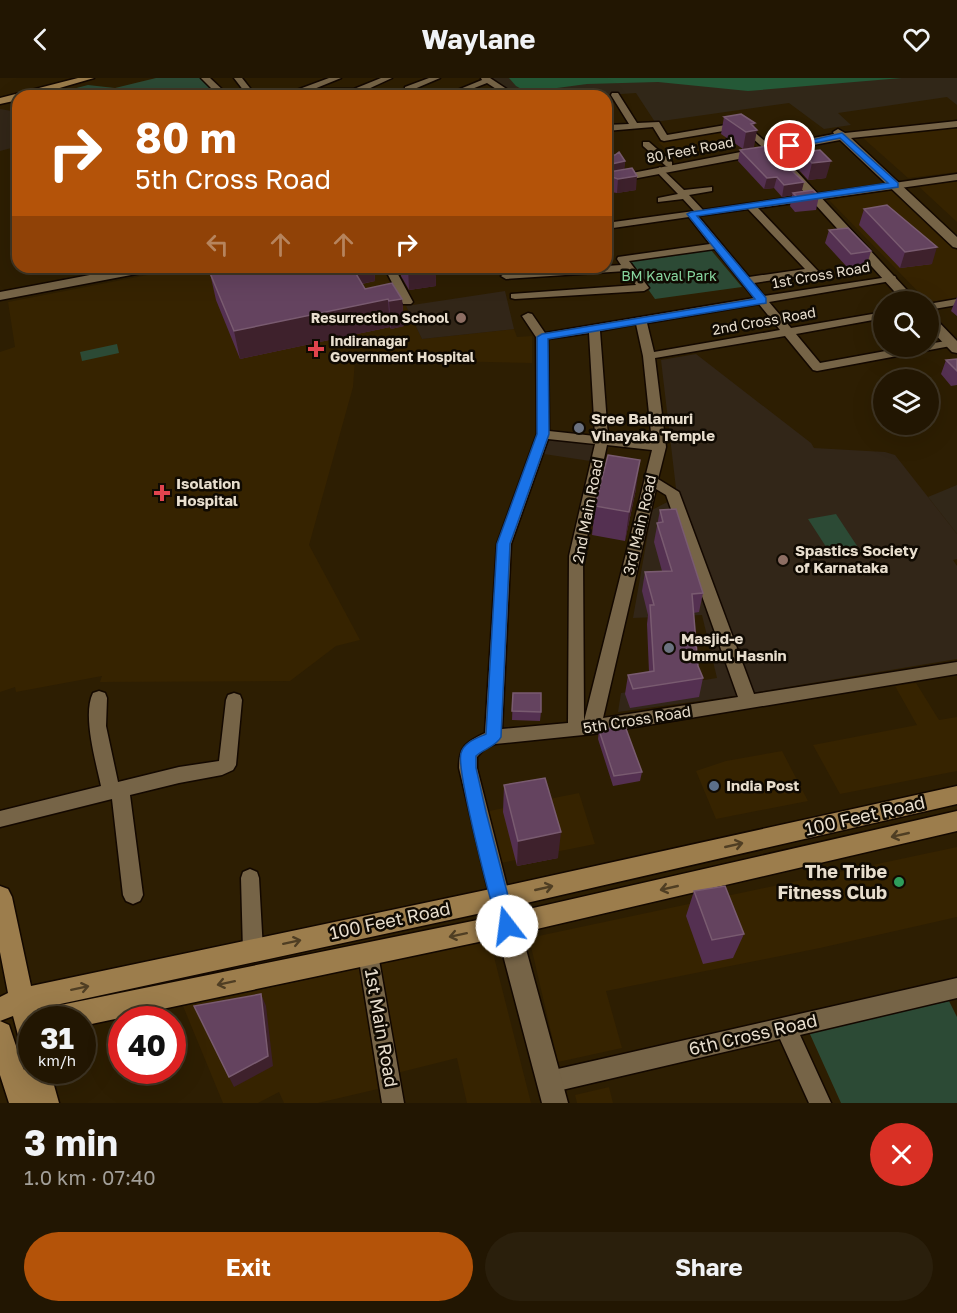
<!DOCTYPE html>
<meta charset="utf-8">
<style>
body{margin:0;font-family:"Golos Text",sans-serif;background:#2a1f0c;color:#f1f3f6;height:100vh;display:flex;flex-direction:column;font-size:22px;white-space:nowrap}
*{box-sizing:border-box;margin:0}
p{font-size:20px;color:#a29f99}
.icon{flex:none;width:33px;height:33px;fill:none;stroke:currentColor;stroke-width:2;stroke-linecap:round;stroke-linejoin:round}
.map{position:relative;height:1025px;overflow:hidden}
.details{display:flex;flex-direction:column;background:#221602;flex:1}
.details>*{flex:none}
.hud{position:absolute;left:12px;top:12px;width:600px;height:183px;border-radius:18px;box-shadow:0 6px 24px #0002,0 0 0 2px #3f3524;background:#b45309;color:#fff;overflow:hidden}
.tools{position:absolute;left:873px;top:213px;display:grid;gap:12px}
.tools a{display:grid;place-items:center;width:66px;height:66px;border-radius:50%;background:#221602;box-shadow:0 6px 24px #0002,0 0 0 2px #3f3524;font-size:30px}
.speed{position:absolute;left:18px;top:928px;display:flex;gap:12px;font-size:30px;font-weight:700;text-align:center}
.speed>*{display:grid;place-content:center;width:78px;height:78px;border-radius:50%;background:#221602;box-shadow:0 6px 24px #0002,0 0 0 2px #3f3524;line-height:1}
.speed small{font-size:15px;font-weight:400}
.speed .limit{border:9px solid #d22;background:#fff;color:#111}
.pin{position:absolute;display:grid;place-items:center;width:51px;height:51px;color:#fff;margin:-26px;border:3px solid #fff;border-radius:50%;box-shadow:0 2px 6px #0007}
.me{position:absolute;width:66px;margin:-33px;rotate:345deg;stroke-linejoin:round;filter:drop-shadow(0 0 4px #0008)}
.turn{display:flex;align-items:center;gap:21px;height:126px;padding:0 24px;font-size:27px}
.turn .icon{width:78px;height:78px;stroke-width:2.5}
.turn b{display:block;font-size:42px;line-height:51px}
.lanes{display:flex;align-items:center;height:57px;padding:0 24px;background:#0003;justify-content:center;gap:30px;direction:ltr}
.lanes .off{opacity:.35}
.round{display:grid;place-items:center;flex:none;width:63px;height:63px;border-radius:32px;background:#2a1f0c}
.overview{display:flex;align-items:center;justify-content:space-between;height:102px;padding:0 24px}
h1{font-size:36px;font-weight:700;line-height:45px}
.button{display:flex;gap:12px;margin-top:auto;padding:12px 24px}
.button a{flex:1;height:69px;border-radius:36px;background:#b45309;color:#fff;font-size:24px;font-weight:700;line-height:69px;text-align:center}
.button a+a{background:#2a1f0c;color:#f1f3f6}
header{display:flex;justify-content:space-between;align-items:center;height:78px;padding:0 24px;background:#221602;font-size:27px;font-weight:700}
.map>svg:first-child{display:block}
</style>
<header><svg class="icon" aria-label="back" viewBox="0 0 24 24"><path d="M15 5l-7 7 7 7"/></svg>Waylane<svg class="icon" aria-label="heart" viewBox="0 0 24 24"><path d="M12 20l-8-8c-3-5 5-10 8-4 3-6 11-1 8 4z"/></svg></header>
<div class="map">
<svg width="957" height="1025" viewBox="0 0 957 1025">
<rect width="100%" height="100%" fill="#2d1e02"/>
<path fill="#362300" d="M741,50L756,62L674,78L658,64Z
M957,50V94L908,100L863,60Z
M957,101V144L916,106Z
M892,112L957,172V220L929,225L828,121Z
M189,189H387L422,261L514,251L517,259L532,258V285L355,281L353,309L309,467L360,562L336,568L290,603L100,604L102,598L16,614L15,609L0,614V274L15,269L8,224Z
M916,605L939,642L957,639V693L840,716L813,667L917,647L895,608Z
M782,673L808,723L716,741L696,693L726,683Z
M579,715L595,766L501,785L489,733Z
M957,769V839L820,870L606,913L622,970L558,984L529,860Z
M489,859L531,1025H467L457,980L397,995L378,885Z
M360,890L378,1011L318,1025H284L279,1014L258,1025H223L183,928Z
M609,1009L613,1025H577L575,1017Z"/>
<path fill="#312718" d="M488,0H957V27L947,19L838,35L851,47L824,51L789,25L655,44L636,15L591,18H513Z
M957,407V456L928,419Z"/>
<path fill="#322618" d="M0,31L18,34V61L15,69L0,73Z
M505,213L514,251L422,261L406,228Z
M696,276L811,365L814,370L885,374L895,377L957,456V481L953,482L957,488V581L721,620L618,634L621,615L717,600L702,537L633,540L652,432L677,419L661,282Z
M549,361L594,365L590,383L544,376Z"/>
<path fill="#2c4a35" d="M156,0H200L219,18H45L88,7L115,10Z
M258,14L421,17L423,18H235Z
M711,172L742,209L655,221L628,183Z
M117,266L119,275L82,283L80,274Z
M836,436L861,474L832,478L808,441Z
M949,923L957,939V1025H841L809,954Z"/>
<path fill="#245937" d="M509,0H902L748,13L658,4L587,6L527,14L516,8Z"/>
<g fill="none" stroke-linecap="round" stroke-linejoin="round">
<defs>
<path id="minor" d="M201,0H210L227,16L244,13L234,0H242L253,14L241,18H219Z
M329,0H341L314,11H354L381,0H392L366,12H405V9L429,0H440L412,12L426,13L435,18L298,15L294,13Z
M481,0H490L511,14L504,16L487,5L454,18H443L482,2Z
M612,15H618L637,45L659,44L667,57L743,44L775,72L768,74L741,50L664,63L661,62L653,49L606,53V47L629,46L611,17Z
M643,64H649L672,84V88H666L643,68Z
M660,89L684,112L712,109V113L689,117L703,132L957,96V102L758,130L818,193L813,196L754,205L764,218L895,198L896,200L891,203L769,224L791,250L884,234V240L796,256L820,285L913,268H928V266L952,262L957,264L956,267L817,293L813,292L785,258L655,280L666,369L658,401L679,414L754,616L957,584V596L593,656L495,666L484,671L477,679V690L510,820L507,826L500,829L493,826L490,820L459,690C459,669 466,664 485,655L497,466L537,356L536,259L522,238L528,235L532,236L545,255L754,220L715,171L629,183L649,210L644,213L515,221L511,220V216L636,207L626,193L506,201L501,198L506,195L621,187L617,181L618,179L710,166L689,139L606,151V145L694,133L683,121L658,124V120L678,116L655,92ZM748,131L805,191L749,199L698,138ZM759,226L780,252L654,274L647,245ZM636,246L643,278L652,364L608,359L600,253ZM589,255L595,358L549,353L548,261ZM548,361L595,366L569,478L568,645L502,651L511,466ZM607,367L652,372L584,643L583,478ZM656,411L666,417L738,619L603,640Z
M384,189H394L413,224L411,226H403Z
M429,189H444L439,192Z
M957,221V227L928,232V226Z
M99,613L105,615L107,620L106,648L118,704L179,689L219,683L226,622L228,617L234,615L240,617L242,622L236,687L233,692L222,697L179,705L130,717L143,817L140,823L133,826L126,823L123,817L112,721L0,749V733L101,708C96,684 82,637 93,615Z
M250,791L257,794L259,800L263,873L260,880L253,883L246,880L243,873L241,800L243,794Z
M368,866L375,869L378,876L404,1025H382L358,876L361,869Z
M957,900V920L800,957L831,1025H809L780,961L549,1015L541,1012L538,1004L541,996L549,993Z"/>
<path id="tertiary" d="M787,86L791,87L918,224H904L783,91L782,89Z
M928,237L933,238L957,263V275L952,274L928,249Z
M500,809L508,812L512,820L568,1025H542L488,820L492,812Z"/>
<path id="secondary" d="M957,43V49L851,60L957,159V170L953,169L840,62L606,106V100L834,56L833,54L838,51L845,55Z
M132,189H158L152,193L0,222V214Z"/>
<path id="primary" d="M78,0H94L32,18H18V22L0,26V20Z
M957,708V726L500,831L37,931L39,941L42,933L51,929L507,836L957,733V753L507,858L82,948V942H32V980L23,976L13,938L0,943L9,947L24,992L28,984L32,982V993H50L59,1025H9L0,997V919L8,915L0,874V808L8,811L12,819L31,908L500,809Z"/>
</defs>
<use href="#minor" stroke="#130800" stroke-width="3"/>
<use href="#tertiary" stroke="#130800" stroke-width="3"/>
<use href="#secondary" stroke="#130800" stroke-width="3"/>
<use href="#primary" stroke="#130800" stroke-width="3"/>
<use href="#minor" fill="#766447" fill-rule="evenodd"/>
<use href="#tertiary" fill="#766447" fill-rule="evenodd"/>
<use href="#secondary" fill="#766447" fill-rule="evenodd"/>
<use href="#primary" fill="#9c7d4c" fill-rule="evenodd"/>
</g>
<path fill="#543051" d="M724,39L754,49V69L743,71L721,56Z
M740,72L793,94L802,113L819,118L816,132L795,134L790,128L792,117L782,119L774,110L764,111L738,83Z
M802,74L826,100L808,102L798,91Z
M606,77L625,83L624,91L636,112L617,115L611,114L607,108L608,97L606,98Z
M864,131L932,186L900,190L859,147Z
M829,152L871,173L867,187L847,189L825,165Z
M239,189H374L375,203L362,206L365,211L402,221L404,248L391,251L390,249L240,281L216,222L210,195Z
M401,189H435L436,208L409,212L401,198Z
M957,219V238L951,233Z
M957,281V307L951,308L941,296L946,282Z
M636,411L625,463L592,457L595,428Z
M660,432L703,515L699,534L693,535L698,588L703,600L699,619L630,630L625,616L628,597L649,594L647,546L648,537L642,513L645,494L662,493L654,464Z
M513,615L541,634L540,643L512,642Z
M599,652L642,694L640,703L613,708L598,661Z
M504,707L558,780L517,788L503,734Z
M694,813L744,856L733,880L703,886L686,838Z"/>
<path fill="#3e212c" d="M755,45L753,53L757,52L754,69L743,71L746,54L751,46Z
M625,83L624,94H609L608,97L606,98L607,87Z
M831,83L826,100L808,102L812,85Z
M637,98L636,112L617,115L618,101Z
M777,99L774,110L764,111L767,100Z
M804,104L801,116L793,115L792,117L782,119L784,107Z
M937,169L932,186L900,190L905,174Z
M348,189H374L375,203L350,208Z
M408,189H435L436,208L409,212Z
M388,221L390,249L240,281L234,253Z
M402,221L404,248L391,251L389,223Z
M640,382L636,411L625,463L629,434Z
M561,754L558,780L517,788L518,763Z
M261,916L266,928L273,988L234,1009L229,999Z"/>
<path fill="#64435f" stroke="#795b70" stroke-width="1.5" d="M741,36L755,45L751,46L757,52L746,54L724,39Z
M767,68L784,82L794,93H792L804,104L784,107L777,99L767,100L740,72Z
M820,72L831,83L812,85L802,74Z
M619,74L625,83L607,87L606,88V77H615Z
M632,90L637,98L618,101L612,99L609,94Z
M813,112L819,118L798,120L793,115Z
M887,127L937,169L905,174L864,131Z
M848,150L871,173L851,176L829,152Z
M239,189H352L365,211L392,205L402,221L389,223L388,221L234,253L210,195Z
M957,281V293L946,282Z
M608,377L640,382L629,434L595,428Z
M676,431L703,515L692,516L698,588L703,600L633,611L628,597L654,593L650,527H654L645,494L672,493L657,445L663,444L660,432Z
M513,615H541V634L512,633Z
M625,648L642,694L614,698L599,652Z
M545,700L561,754L518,763L504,707Z
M725,808L744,856L712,862L694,813Z
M261,916L268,978L229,999L194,928Z"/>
<defs><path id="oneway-shaft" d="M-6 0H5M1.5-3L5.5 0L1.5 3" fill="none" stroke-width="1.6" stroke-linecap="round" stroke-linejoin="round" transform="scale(1.5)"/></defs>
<g stroke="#4f3e23">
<use href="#oneway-shaft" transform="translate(900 757) rotate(167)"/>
<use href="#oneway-shaft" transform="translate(734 767) rotate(-13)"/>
<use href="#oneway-shaft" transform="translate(544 810) rotate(-13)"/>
<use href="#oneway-shaft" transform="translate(669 810) rotate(167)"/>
<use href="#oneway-shaft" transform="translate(458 857) rotate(168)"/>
<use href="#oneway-shaft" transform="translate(292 864) rotate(-12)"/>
<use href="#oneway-shaft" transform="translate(226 905) rotate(168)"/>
<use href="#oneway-shaft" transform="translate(80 910) rotate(-12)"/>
</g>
<path fill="#1a73e8" stroke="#114b97" stroke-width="1.5" d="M842,55L898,105V109L697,138L766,220V225L548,261L549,356L510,466L501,659C497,668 483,671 476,678V690L486,734L516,848L513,854L507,856L501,854C492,833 456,691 461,675C464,664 477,660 486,656L497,466L537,356V259L542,256L755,221L687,136L691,134L888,105L840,60L790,70L786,68Z"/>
<g fill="#8d6e63" stroke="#100a02" stroke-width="2">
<circle cx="461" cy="240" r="6"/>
<circle cx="783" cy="482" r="6"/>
</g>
<g fill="#e0444e" stroke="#100a02" stroke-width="2">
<path d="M313 262h6v6h6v6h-6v6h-6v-6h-6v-6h6z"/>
<path d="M159 406h6v6h6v6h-6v6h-6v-6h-6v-6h6z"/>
</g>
<g fill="#6b7280" stroke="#100a02" stroke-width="2">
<circle cx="579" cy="350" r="6"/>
<circle cx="669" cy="570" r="6"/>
</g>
<circle fill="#5c6f8a" stroke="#100a02" stroke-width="2" cx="714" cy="708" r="6"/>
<circle fill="#2e9e5b" stroke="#100a02" stroke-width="2" cx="899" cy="804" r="6"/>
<g text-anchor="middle" stroke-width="5" stroke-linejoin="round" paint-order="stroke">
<g font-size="14" fill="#e8dece" stroke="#100a02">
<text transform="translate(690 72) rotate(-11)" y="5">80 Feet Road</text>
<text transform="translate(821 197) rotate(-10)" y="5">1st Cross Road</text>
<text transform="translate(764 243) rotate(-10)" y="5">2nd Cross Road</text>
</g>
<g font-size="14" fill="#87d59e" stroke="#100a02">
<text x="669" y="203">BM Kaval Park</text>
</g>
<g font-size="14" font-weight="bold" fill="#e8dece" stroke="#100a02" text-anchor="end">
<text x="449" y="245">Resurrection School</text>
<text x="330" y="268" text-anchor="start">Indiranagar<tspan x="330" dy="16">Government Hospital</tspan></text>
</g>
<g font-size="15" font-weight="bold" fill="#e8dece" stroke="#100a02" text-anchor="start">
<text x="591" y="346">Sree Balamuri<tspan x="591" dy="17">Vinayaka Temple</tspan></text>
<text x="176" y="411">Isolation<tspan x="176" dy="17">Hospital</tspan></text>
<text x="795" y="478">Spastics Society<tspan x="795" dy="17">of Karnataka</tspan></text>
<text x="681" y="566">Masjid-e<tspan x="681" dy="17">Ummul Hasnin</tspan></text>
<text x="726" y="713">India Post</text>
</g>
<g font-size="15" fill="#e8dece" stroke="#100a02">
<text transform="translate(588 433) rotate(-79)" y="5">2nd Main Road</text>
<text transform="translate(640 447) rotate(-77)" y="5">3rd Main Road</text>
<text transform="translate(637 642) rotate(-9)" y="5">5th Cross Road</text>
</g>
<g font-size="18" fill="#e8dece" stroke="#100a02">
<text transform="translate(865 738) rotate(-13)" y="6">100 Feet Road</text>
<text transform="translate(390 843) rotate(-12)" y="6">100 Feet Road</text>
<text transform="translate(381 950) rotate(80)" y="6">1st Main Road</text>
<text transform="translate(753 957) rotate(-13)" y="6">6th Cross Road</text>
</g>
<g font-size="18" font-weight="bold" fill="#e8dece" stroke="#100a02" text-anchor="end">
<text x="887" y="800">The Tribe<tspan x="887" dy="21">Fitness Club</tspan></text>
</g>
</g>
</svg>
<div class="tools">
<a><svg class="icon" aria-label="search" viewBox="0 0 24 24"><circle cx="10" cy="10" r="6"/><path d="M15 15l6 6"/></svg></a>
<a><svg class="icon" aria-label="layers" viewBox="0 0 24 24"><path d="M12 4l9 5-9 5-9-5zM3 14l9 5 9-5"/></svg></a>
</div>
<div class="speed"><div>31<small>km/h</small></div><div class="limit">40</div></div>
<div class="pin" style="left:790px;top:68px;background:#d93025"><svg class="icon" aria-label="arrive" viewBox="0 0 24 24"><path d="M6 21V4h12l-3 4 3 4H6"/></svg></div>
<svg class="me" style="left:507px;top:848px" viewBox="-20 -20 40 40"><circle r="19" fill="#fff"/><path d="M0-13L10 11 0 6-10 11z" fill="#1a73e8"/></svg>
<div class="hud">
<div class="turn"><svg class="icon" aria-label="right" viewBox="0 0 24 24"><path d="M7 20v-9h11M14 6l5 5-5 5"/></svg><div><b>80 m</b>5th Cross Road</div></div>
<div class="lanes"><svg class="icon off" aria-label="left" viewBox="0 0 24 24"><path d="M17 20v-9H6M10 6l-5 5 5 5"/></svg><svg class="icon off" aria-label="ahead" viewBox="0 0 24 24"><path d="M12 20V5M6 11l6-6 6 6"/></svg><svg class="icon off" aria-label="ahead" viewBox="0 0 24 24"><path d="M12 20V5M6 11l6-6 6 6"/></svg><svg class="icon" aria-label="right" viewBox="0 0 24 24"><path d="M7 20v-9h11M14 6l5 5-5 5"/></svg></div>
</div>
</div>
<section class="details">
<div class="overview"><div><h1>3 min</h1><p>1.0 km · 07:40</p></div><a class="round" style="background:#d93025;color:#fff"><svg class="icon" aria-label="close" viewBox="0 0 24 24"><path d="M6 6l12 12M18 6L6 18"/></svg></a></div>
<div class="button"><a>Exit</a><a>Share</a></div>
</section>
